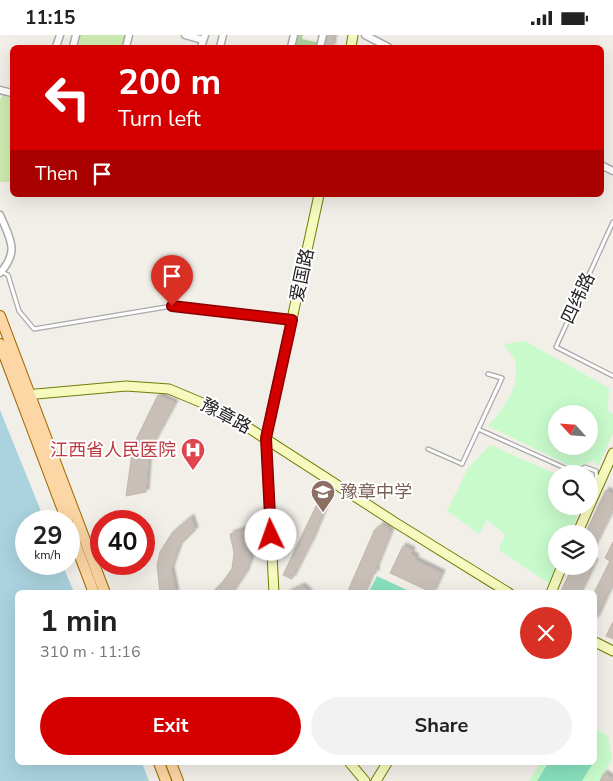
<!DOCTYPE html>
<meta charset="utf-8">
<style>
body{margin:0;font-family:"Nunito Sans","Noto Sans SC",sans-serif;background:#f2f2f2;color:#222;height:100vh;display:flex;flex-direction:column;font-size:19px;white-space:nowrap}
*{box-sizing:border-box;margin:0}
p{font-size:16px;color:#767676}
.icon{flex:none;width:28px;height:28px;fill:none;stroke:currentColor;stroke-width:2;stroke-linecap:round;stroke-linejoin:round}
.map{position:relative;flex:1;overflow:hidden}
.sheet{position:absolute;left:15px;top:555px;width:582px;height:175px;display:flex;flex-direction:column;background:#fff;border-radius:8px;box-shadow:0 5px 20px #0002}
.sheet>*{flex:none}
.banner{position:absolute;left:10px;top:10px;width:594px;height:152px;border-radius:8px;box-shadow:0 5px 20px #0002;background:#d40000;color:#fff;overflow:hidden}
.needle{width:32px;rotate:296deg}
.fabs{position:absolute;left:548px;top:370px;display:grid;gap:10px}
.fabs a{display:grid;place-items:center;width:50px;height:50px;border-radius:50%;background:#fff;box-shadow:0 5px 20px #0002;font-size:25px}
.speed{position:absolute;left:15px;top:475px;display:flex;gap:10px;font-size:25px;font-weight:700;text-align:center}
.speed>*{display:grid;place-content:center;width:65px;height:65px;border-radius:50%;background:#fff;box-shadow:0 5px 20px #0002;line-height:1}
.speed small{font-size:12px;font-weight:400}
.speed .limit{border:8px solid #d22;background:#fff;color:#111}
.pin{position:absolute;display:grid;place-items:center;width:42px;height:42px;color:#fff;margin:-51px -21px;border-radius:50% 50% 50% 0;rotate:-45deg;box-shadow:0 0 5px #0007}
.pin .icon{rotate:45deg}
.me{position:absolute;width:55px;margin:-28px;rotate:357deg;stroke-linejoin:round;filter:drop-shadow(0 0 4px #0008)}
.turn{display:flex;align-items:center;gap:18px;height:105px;padding:0 25px;font-size:22px}
.turn .icon{width:65px;height:65px;stroke-width:2.5}
.turn b{display:block;font-size:35px;line-height:42px}
.then{display:flex;align-items:center;height:48px;padding:0 25px;background:#0003;gap:10px;font-size:19px}
.round{display:grid;place-items:center;flex:none;width:52px;height:52px;border-radius:26px;background:#f2f2f2}
.overview{display:flex;align-items:center;justify-content:space-between;height:85px;padding:0 25px}
h1{font-size:30px;font-weight:700;line-height:38px}
.primary-button{display:flex;gap:10px;margin-top:auto;padding:10px 25px}
.primary-button a{flex:1;height:58px;border-radius:30px;background:#d40000;color:#fff;font-size:20px;font-weight:700;line-height:58px;text-align:center}
.primary-button a+a{background:#f2f2f2;color:#222}
.status{display:flex;justify-content:space-between;align-items:center;height:35px;padding:0 25px;background:#fff;direction:ltr}
.status svg{height:14px;fill:currentColor}
.map>svg:first-child{display:block}
</style>
<div class="status"><b>11:15</b><svg viewBox="0 0 49 12"><path d="M0 12V9h3v3zM5 12V6h3v6zM10 12V3h3v9zM15 12V0h3v12zM26 1h20v11H26zM47 4h2v5h-2z"/></svg></div>
<div class="map">
<svg width="613" height="746" viewBox="0 0 613 746">
<defs>
<filter id="shadow"><feDropShadow dx="3" dy="-3" stdDeviation="1" flood-color="#0004"/></filter>
</defs>
<rect width="100%" height="100%" fill="#f2efe9"/>
<path fill="#cdebb0" d="M80,0H126L123,12H78Z
M3,60L12,62V147H0V65Z"/>
<path fill="#add19e" d="M298,0H303L302,4L320,8L319,12H295Z"/>
<path fill="#c8facc" fill-rule="evenodd" d="M525,306L609,353L608,376L613,379V398L598,431L594,425L575,433L488,391C503,373 521,353 515,326C513,321 507,314 504,309ZM556,379H589V411H556Z
M490,410L556,439V471H578L579,476L570,499H556L557,531L550,549L499,515L505,499L487,485L479,499L447,476L468,433Z
M595,693L608,701L612,724L600,746H529L540,728H595Z"/>
<path fill="#88e0be" d="M377,541L411,557H369Z
M548,728H593L582,746H537Z"/>
<path fill="#aad3df" d="M0,375L45,486H26V529H62L74,557L18,558V728H142L149,746H0Z"/>
<path fill="#c7bfb8" stroke="#c4b6ab" filter="url(#shadow)" d="M328,0H334L332,12H325Z
M158,360L175,368L149,416L146,457L126,461L133,411Z
M606,455L613,459V474L589,522V499H585Z
M318,467L326,471L312,505L292,544L283,540Z
M191,482L195,495L179,511L171,534L176,558H160L157,530L160,517L172,498Z
M380,490L388,493V496H391L376,533V539L373,537L364,558H347L375,494L378,495Z
M245,494L250,513V526L245,539L232,558H212L222,548L232,534L234,518L230,499Z
M613,507V548L595,586V556L610,526L605,523Z
M403,511L412,515L411,519L416,522L415,525L442,538L433,558L390,538Z
M589,523L595,527L580,558H560L573,531H589Z
M302,551L310,558H287L300,552Z
M613,587V604L606,601Z
M604,738L613,744V746H600Z"/>
<g fill="none" stroke-linecap="round" stroke-linejoin="round">
<defs>
<path id="lane" d="M613,187L556,312L613,341
M2,237L8,240L19,276L34,294L172,271L290,285
M478,394L576,438
M428,414L462,429L502,343L488,339
M576,438L585,432L596,436L597,448L589,454"/>
<path id="street" d="M185,0L203,5
M365,0L388,12
M56,12L60,0
M73,12L76,0
M126,12L129,0
M201,12L205,0
M220,12L223,0
M291,12L294,0
M320,12L323,0
M0,55L12,58
M601,130L613,136
M0,180C10,204 20,216 0,238"/>
<path id="secondary" d="M351,12L353,0
M25,360L126,351L169,354L224,377L396,488L509,558
M577,499L613,418
M274,558L266,403L319,160
M551,558L562,531
M595,607L613,616
M350,728L365,746
M376,746L387,728"/>
<path id="primary" d="M0,281L105,558
M0,309L67,486
M69,492L94,558
M159,728L166,746
M171,728L178,746"/>
</defs>
<use href="#lane" stroke="#a9a9a9" stroke-width="5.5"/>
<use href="#street" stroke="#a9a9a9" stroke-width="9"/>
<use href="#secondary" stroke="#707d05" stroke-width="11"/>
<use href="#primary" stroke="#a06b00" stroke-width="12"/>
<use href="#lane" stroke="#fff" stroke-width="3"/>
<use href="#street" stroke="#fff" stroke-width="6"/>
<use href="#secondary" stroke="#f7fabf" stroke-width="9"/>
<use href="#primary" stroke="#fcd6a4" stroke-width="10"/>
</g>
<g fill="none" stroke-linecap="round" stroke-linejoin="round">
<defs>
<path id="route" d="M172,271L292,285L266,403L271,500"/>
</defs>
<use href="#route" stroke="#8a0000" stroke-width="12"/>
<use href="#route" stroke="#d40000" stroke-width="9"/>
</g>
<defs>
<symbol id="hospital-pin" viewBox="-11 -11 22 30"><path d="M0 17L-7.5 6A9.5 9.5 0 1 1 7.5 6Z" fill="#e0444e" stroke="#fff"/><path d="M-5-5h3v3.5h4V-5h3V5h-3V1.5h-4V5h-3Z" fill="#fff"/></symbol>
<symbol id="school-pin" viewBox="-11 -11 22 30"><path d="M0 17L-7.5 6A9.5 9.5 0 1 1 7.5 6Z" fill="#8d6e63" stroke="#fff"/><path d="M0-5L7-2L0 1L-7-2ZM-4 1L0 2.5L4 1V4Q0 6-4 4Z" fill="#fff"/></symbol>
</defs>
<g fill-rule="evenodd">
<use href="#hospital-pin" x="179" y="401" width="28" height="38"/>
<use href="#school-pin" x="309" y="443" width="28" height="38"/>
</g>
<g text-anchor="middle" stroke-width="4" stroke-linejoin="round" paint-order="stroke">
<g font-size="18" fill="#222" stroke="#fff">
<text transform="translate(302 240) rotate(-78)" y="6">爱国路</text>
<text transform="translate(578 263) rotate(-65)" y="6">四纬路</text>
<text transform="translate(226 381) rotate(28)" y="6">豫章路</text>
</g>
<g font-size="18" fill="#be3a42" stroke="#fff" text-anchor="end">
<text x="176" y="421">江西省人民医院</text>
</g>
<g font-size="18" fill="#785e54" stroke="#fff" text-anchor="start">
<text x="340" y="463">豫章中学</text>
</g>
</g>
</svg>
<div class="fabs">
<a><svg class="needle" viewBox="-14 -14 28 28"><path d="M0-13l5 13h-10z" fill="#e53935"/><path d="M0 13l5-13h-10z" fill="#767676"/></svg></a>
<a><svg class="icon" aria-label="search" viewBox="0 0 24 24"><circle cx="10" cy="10" r="6"/><path d="M15 15l6 6"/></svg></a>
<a><svg class="icon" aria-label="layers" viewBox="0 0 24 24"><path d="M12 4l9 5-9 5-9-5zM3 14l9 5 9-5"/></svg></a>
</div>
<div class="speed"><div>29<small>km/h</small></div><div class="limit">40</div></div>
<div class="pin" style="left:172px;top:271px;background:#d93025"><svg class="icon" aria-label="arrive" viewBox="0 0 24 24"><path d="M6 21V4h12l-3 4 3 4H6"/></svg></div>
<svg class="me" style="left:271px;top:500px" viewBox="-20 -20 40 40"><circle r="19" fill="#fff"/><path d="M0-13L10 11 0 6-10 11z" fill="#d40000"/></svg>
<div class="banner">
<div class="turn"><svg class="icon" aria-label="left" viewBox="0 0 24 24"><path d="M17 20v-9H6M10 6l-5 5 5 5"/></svg><div><b>200 m</b>Turn left</div></div>
<div class="then">Then<svg class="icon" aria-label="arrive" viewBox="0 0 24 24"><path d="M6 21V4h12l-3 4 3 4H6"/></svg></div>
</div>
<section class="sheet">
<div class="overview"><div><h1>1 min</h1><p>310 m · 11:16</p></div><a class="round" style="background:#d93025;color:#fff"><svg class="icon" aria-label="close" viewBox="0 0 24 24"><path d="M6 6l12 12M18 6L6 18"/></svg></a></div>
<div class="primary-button"><a>Exit</a><a>Share</a></div>
</section>
</div>
